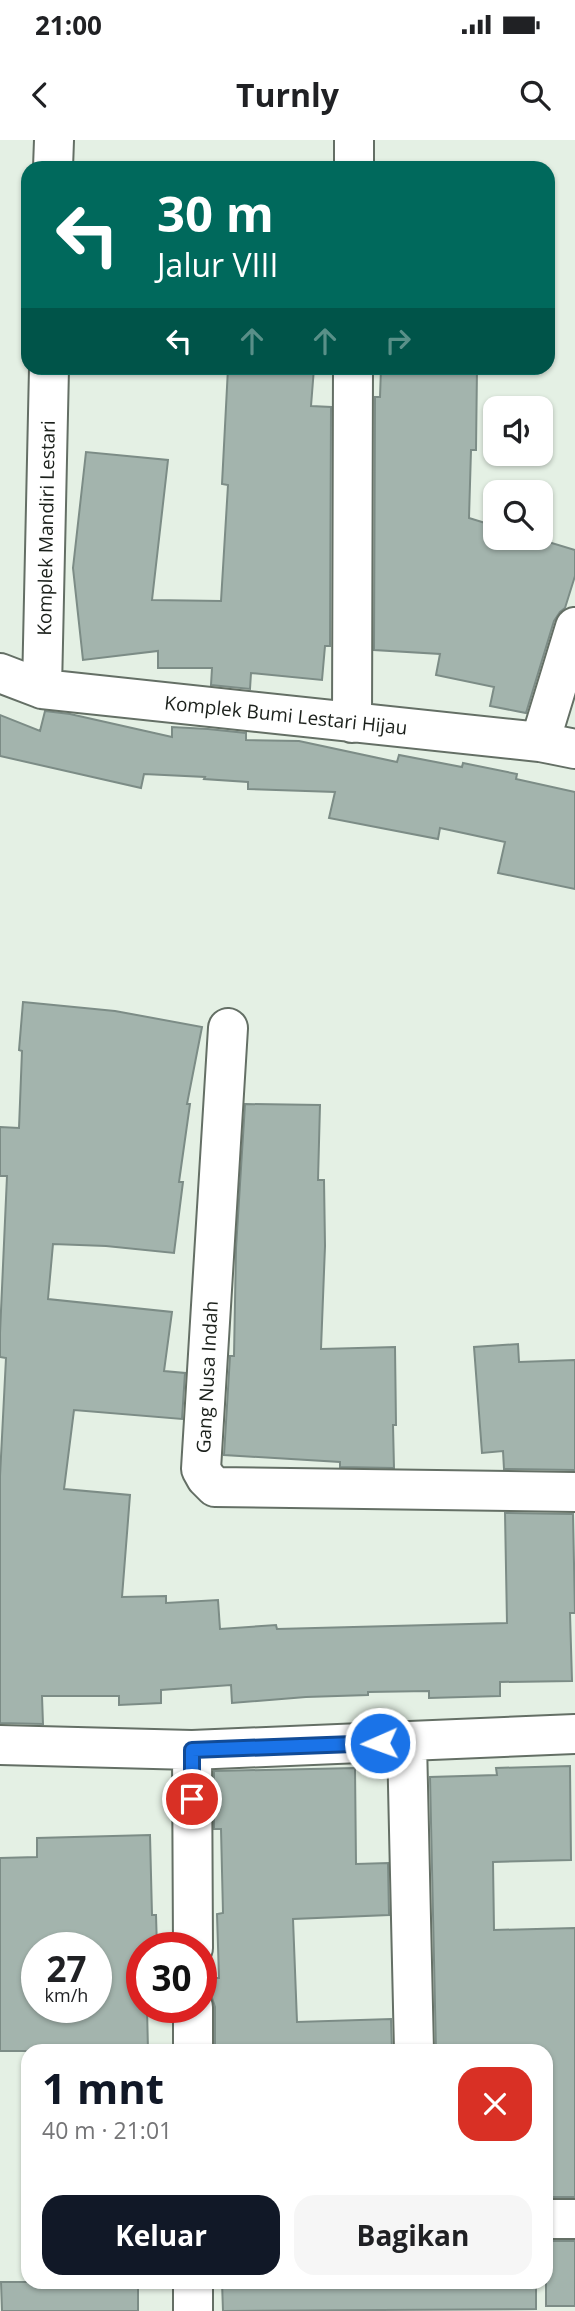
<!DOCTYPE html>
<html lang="id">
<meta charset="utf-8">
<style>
body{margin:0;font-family:"Open Sans",sans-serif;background:#f6f6f6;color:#202124;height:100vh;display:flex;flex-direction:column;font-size:26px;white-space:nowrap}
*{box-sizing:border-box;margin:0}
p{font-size:23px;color:#757577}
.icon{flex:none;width:38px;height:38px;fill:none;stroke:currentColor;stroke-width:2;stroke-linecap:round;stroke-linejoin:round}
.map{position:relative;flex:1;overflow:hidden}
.drawer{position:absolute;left:21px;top:1904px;width:532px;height:245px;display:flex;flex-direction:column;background:#fff;border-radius:21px;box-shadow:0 2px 5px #0004}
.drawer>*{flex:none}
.hud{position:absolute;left:21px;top:21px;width:534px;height:214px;border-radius:21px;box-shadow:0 2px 5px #0004;background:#00695c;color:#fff;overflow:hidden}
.fabs{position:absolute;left:483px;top:256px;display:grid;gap:14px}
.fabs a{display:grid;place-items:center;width:70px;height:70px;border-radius:14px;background:#fff;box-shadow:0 2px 5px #0004;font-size:35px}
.speed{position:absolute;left:21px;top:1792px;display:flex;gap:14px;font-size:35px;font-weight:700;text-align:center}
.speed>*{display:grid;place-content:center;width:91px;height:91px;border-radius:50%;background:#fff;box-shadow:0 2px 5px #0004;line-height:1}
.speed small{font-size:18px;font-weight:400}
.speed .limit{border:10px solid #d22;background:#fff;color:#111}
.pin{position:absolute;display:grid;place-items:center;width:60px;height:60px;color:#fff;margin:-30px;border:4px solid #fff;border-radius:50%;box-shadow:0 2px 7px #0007}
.me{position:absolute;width:77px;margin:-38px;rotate:268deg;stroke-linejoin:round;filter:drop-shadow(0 0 5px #0008)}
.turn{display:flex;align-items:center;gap:24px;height:147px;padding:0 21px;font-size:32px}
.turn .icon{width:91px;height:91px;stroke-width:2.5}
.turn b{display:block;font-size:49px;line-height:60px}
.lanes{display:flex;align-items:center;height:66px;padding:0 21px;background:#0003;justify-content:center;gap:35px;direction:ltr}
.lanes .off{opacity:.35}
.round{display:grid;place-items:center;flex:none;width:74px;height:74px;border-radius:21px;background:#f6f6f6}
.headline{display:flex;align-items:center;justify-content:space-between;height:119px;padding:0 21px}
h1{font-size:42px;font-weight:700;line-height:52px;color:#111827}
.cta{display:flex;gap:14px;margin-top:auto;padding:14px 21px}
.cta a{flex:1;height:80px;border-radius:21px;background:#111827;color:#fff;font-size:28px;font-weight:700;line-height:80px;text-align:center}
.cta a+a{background:#f6f6f6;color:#202124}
.status{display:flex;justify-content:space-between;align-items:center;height:49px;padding:0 35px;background:#fff;direction:ltr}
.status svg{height:19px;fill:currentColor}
header{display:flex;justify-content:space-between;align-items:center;height:91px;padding:0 21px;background:#fff;font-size:32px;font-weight:700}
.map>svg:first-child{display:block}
</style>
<div class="status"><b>21:00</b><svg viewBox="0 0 49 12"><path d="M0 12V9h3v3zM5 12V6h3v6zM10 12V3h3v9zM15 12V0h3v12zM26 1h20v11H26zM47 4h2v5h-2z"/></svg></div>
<header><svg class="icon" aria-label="back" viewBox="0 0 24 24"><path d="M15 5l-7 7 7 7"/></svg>Turnly<svg class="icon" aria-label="search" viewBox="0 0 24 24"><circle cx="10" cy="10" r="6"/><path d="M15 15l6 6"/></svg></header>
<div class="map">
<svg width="575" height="2171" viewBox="0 0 575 2171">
<rect width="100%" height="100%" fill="#e4f0e4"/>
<path fill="#a3b4ad" stroke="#7c8c86" stroke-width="2" fill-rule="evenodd" d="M228,228H314L311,266L331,267L330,506H325L322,540L251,533L250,549L211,545L212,528H158V511L83,520L73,428L86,312L168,320L152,460L221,461L228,345L222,344Z
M381,228H477L476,310H471L469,378L495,386V397H532L575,410V436L565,468L560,472L554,481L526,573L490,566L494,547L436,535L440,514L374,510L375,257H380Z
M45,571L70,574L172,597V587L208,589L246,593V600L299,601L397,622L399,615L462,627L463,623L517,634L516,639L575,652V749L498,733L505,702L440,688L438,699L329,678L335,652L248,649V642L204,639L205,637L144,634L141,648L0,616V575L40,591Z
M23,862L115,871L202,887L187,964H190L179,1042H183L174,1113L106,1106L53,1104L48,1159L172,1172L164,1231L185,1233L182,1279L74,1270L64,1349L130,1355L122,1457L166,1456V1463L218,1460L220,1489L276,1485L277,1489L507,1483L505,1373L573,1374L575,1473H570L572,1541L500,1542V1556L429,1558V1551L368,1552V1555L306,1557L232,1563L231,1545L161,1550V1563L119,1565V1556H42L43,1584L0,1583V1336L6,1218L0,1217V1193L7,1036H0V987L19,988L22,911L19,910Z
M245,964L320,965L318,1040H324L325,1106L321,1209L395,1207L396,1285H393L394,1328L340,1327V1322L224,1315L230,1216H234L236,1108Z
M518,1204L519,1222L575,1220V1330L504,1329L503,1311L482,1313L474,1207Z
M570,1626L571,1720L493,1722L494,1790L575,1788V2057H546V1911H436L430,1637L497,1635L496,1628Z
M355,1628L356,1724L388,1723L389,1775L293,1779L297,1882L391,1879L392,1911H215V1867L211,1855L210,1838H219L217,1774L223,1773L221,1689H214V1631Z
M150,1695L152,1775H156L157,1808H142V1867H147L148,1911H0V1718L37,1717V1698ZM37,1808H96V1867H37Z
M546,2101H575V2166H546Z
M1,2142H138V2171H2Z
M222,2142H536V2169L223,2171Z"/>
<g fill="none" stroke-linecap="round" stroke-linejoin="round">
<defs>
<path id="street" d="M53,28L54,0
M354,28V0
M0,533L42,549L540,602L575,609
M42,549L49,228
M352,583L353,228
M540,602L575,487
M228,888L201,1329L206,1338L215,1347L575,1352
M407,1602L414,1911
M0,1605L192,1610L575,1594
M192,1610L193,1808
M193,1867V1911
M546,2079H575
M193,2171V2142"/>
</defs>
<use href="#street" stroke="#646f65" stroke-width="42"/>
<use href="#street" stroke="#fff" stroke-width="38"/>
</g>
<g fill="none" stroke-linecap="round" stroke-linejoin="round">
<defs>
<path id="route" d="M192,1659V1610L380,1603"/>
</defs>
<use href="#route" stroke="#114b97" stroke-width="18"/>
<use href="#route" stroke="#1a73e8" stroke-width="12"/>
</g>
<g text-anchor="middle" stroke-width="5" stroke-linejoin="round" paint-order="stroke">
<g font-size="19" fill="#1b201b" stroke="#fff">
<text transform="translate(46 388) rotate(-89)" y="7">Komplek Mandiri Lestari</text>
<text transform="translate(286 575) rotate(6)" y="7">Komplek Bumi Lestari Hijau</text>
<text transform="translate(207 1237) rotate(-87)" y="7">Gang Nusa Indah</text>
</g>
</g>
</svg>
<div class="fabs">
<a><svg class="icon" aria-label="sound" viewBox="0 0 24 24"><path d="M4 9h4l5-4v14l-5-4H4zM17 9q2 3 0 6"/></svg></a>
<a><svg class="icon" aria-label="search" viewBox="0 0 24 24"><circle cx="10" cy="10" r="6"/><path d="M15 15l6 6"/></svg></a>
</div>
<div class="speed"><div>27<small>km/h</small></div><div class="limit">30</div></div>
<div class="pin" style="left:192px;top:1659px;background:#d93025"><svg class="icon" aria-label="arrive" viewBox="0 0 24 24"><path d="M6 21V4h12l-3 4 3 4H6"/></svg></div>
<svg class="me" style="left:380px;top:1603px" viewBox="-20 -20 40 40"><circle r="17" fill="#1a73e8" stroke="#fff" stroke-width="3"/><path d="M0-11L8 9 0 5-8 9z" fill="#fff"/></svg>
<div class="hud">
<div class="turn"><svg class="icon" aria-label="left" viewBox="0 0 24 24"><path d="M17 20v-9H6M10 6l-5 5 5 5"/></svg><div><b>30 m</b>Jalur VIII</div></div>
<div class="lanes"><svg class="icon" aria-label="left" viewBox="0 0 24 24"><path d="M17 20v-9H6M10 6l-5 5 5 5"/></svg><svg class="icon off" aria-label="ahead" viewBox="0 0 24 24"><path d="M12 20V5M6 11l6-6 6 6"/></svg><svg class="icon off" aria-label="ahead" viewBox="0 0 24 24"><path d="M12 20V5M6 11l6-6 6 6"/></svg><svg class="icon off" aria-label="right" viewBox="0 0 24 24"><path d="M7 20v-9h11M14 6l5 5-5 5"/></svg></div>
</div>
<section class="drawer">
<div class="headline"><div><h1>1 mnt</h1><p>40 m · 21:01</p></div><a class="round" style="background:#d93025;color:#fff"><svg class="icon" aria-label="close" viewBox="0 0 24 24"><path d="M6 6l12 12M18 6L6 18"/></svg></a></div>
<div class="cta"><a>Keluar</a><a>Bagikan</a></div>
</section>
</div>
